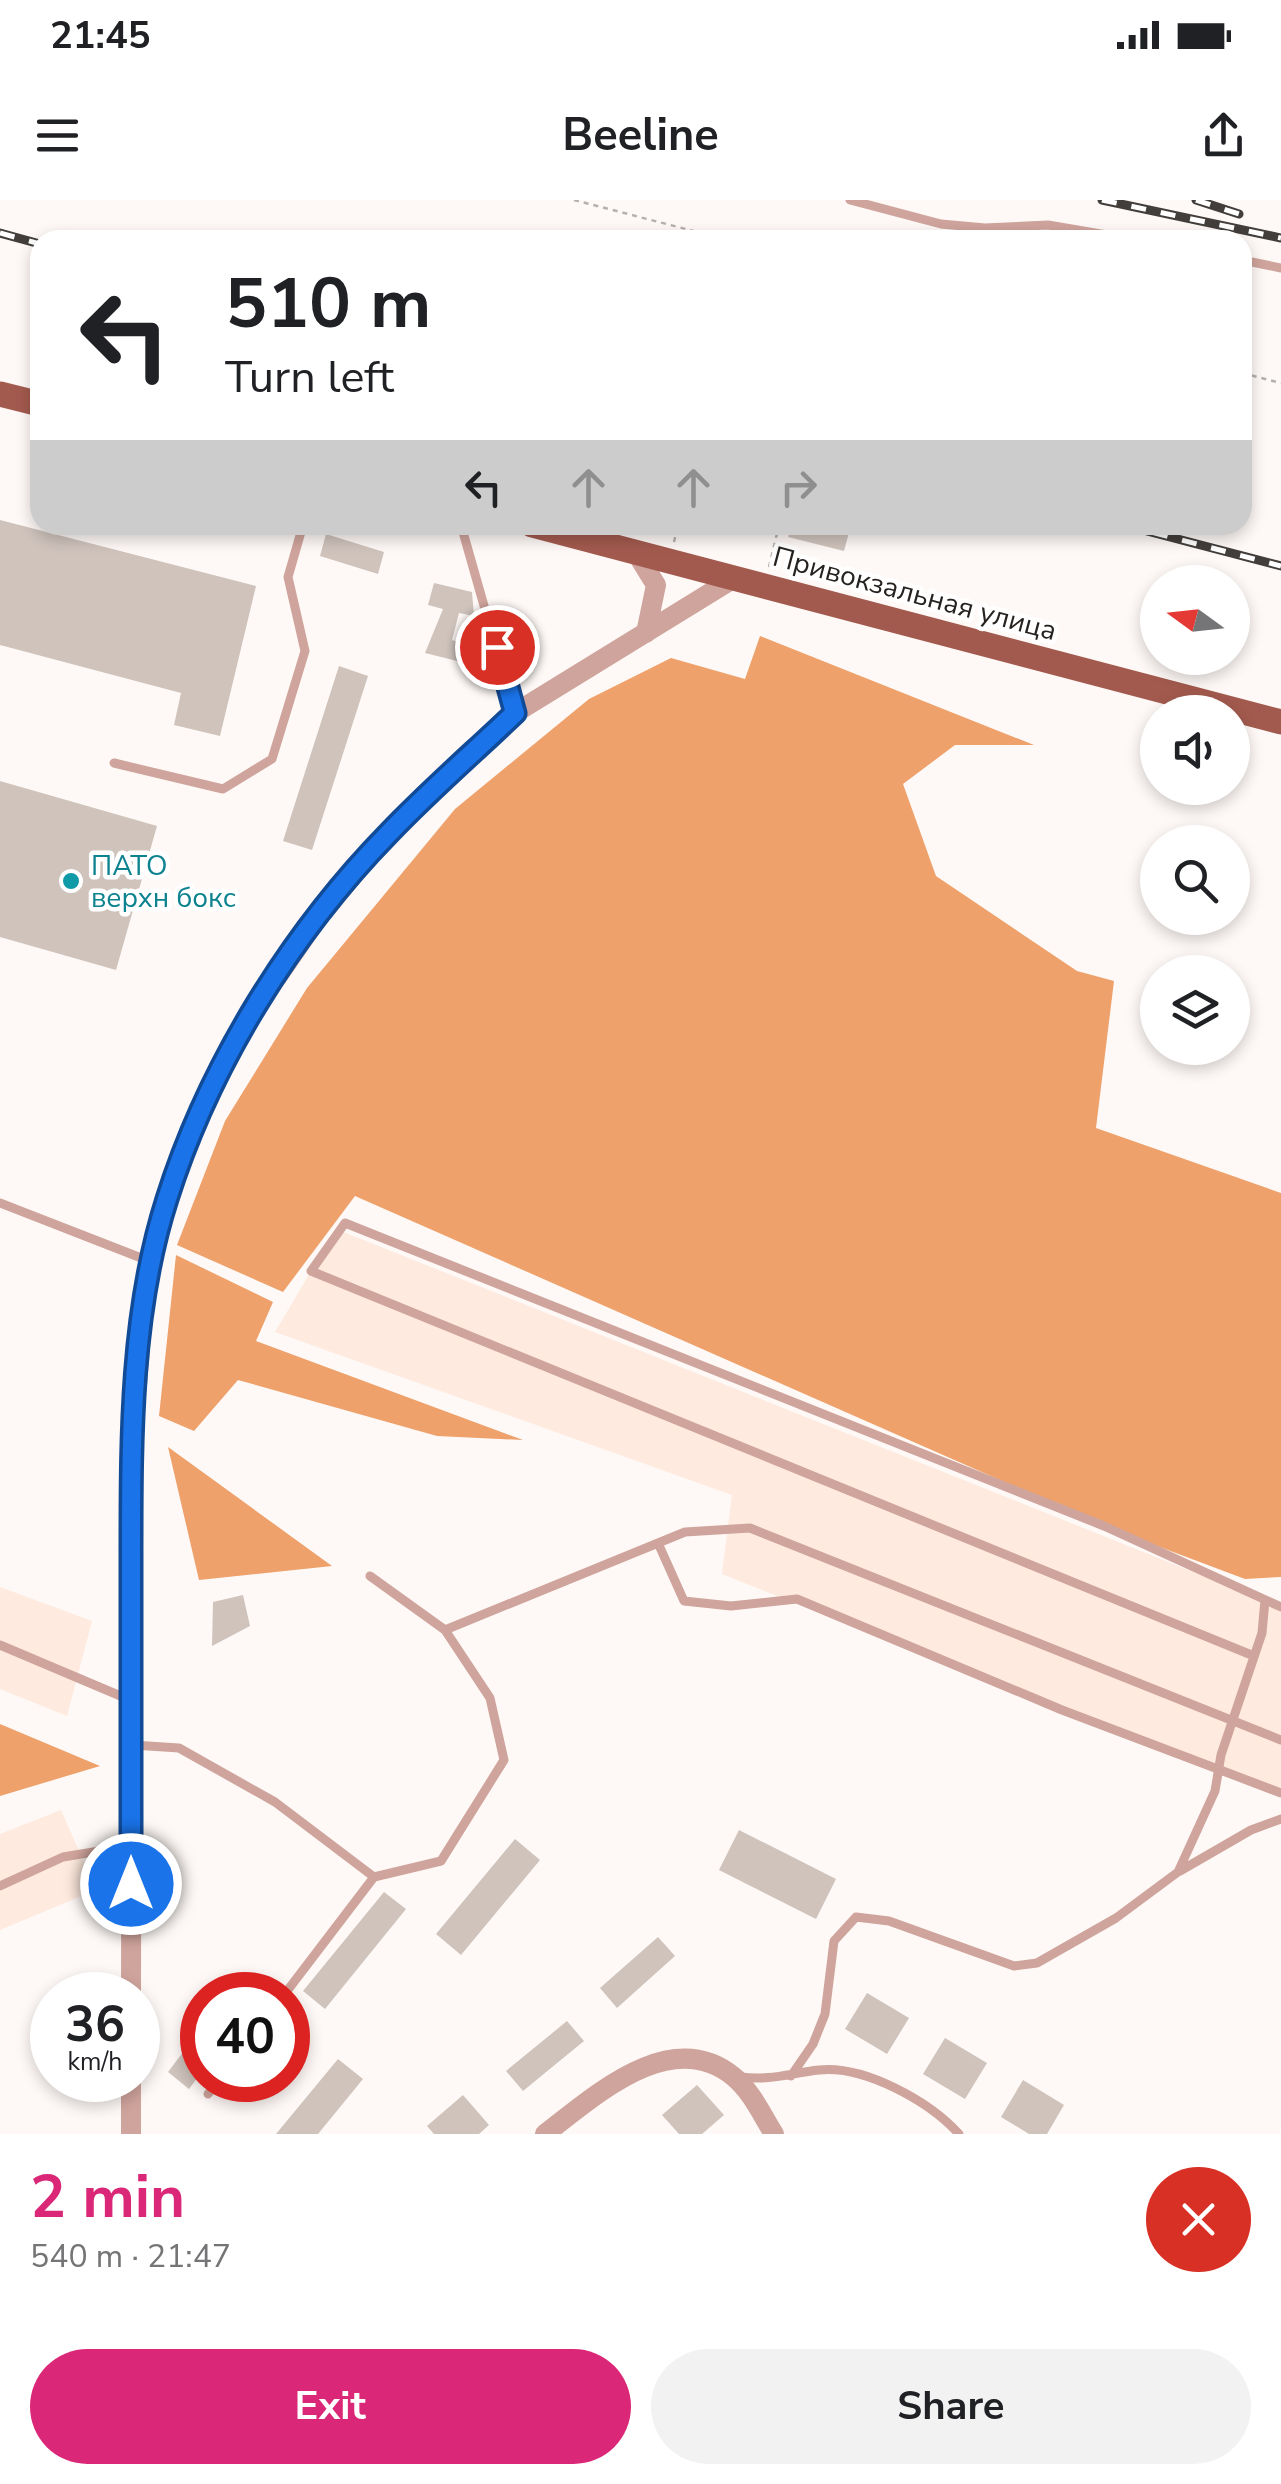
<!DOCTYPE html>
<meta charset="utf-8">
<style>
body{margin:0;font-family:"Nunito Sans",sans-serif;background:#f2f2f2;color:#202124;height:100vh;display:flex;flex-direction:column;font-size:38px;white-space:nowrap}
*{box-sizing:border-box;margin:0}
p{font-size:32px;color:#757577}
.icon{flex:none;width:55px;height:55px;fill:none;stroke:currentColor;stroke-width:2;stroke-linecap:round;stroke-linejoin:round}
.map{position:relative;height:1934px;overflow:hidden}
.details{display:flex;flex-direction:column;background:#fff;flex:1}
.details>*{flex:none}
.guide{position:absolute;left:30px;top:30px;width:1222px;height:305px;border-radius:30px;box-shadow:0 5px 15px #0003;background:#fff;color:#202124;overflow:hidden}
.needle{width:65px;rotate:285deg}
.buttons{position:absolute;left:1140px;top:365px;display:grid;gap:20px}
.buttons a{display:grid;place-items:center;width:110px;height:110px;border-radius:50%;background:#fff;box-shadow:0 5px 15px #0003;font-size:50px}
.speed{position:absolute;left:30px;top:1772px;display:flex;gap:20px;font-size:50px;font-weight:700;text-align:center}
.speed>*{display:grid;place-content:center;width:130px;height:130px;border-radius:50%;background:#fff;box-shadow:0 5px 15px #0003;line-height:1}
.speed small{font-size:25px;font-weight:400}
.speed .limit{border:15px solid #d22;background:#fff;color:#111}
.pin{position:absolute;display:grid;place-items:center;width:85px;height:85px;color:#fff;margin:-42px;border:5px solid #fff;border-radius:50%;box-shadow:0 2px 10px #0007}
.me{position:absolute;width:110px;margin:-55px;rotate:0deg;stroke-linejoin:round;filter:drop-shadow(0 0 8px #0008)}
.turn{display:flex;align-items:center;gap:35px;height:210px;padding:0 30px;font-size:45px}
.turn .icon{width:130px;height:130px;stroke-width:2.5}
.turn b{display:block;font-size:70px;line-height:85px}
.lanes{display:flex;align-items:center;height:95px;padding:0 30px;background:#0003;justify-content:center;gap:50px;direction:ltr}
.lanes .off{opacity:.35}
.round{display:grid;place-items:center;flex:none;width:105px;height:105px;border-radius:52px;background:#f2f2f2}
.headline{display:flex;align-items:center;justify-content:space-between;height:170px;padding:0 30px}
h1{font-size:60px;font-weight:700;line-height:75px;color:#db2777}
.button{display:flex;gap:20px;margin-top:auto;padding:20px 30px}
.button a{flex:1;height:115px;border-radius:60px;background:#db2777;color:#fff;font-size:40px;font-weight:700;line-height:115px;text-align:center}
.button a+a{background:#f2f2f2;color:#202124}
.status{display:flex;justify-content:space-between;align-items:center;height:70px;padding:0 50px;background:#fff;direction:ltr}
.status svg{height:28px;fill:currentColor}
header{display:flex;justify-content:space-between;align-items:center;height:130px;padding:0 30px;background:#fff;font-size:45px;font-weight:700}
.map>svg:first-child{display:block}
</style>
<div class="status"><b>21:45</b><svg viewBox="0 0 49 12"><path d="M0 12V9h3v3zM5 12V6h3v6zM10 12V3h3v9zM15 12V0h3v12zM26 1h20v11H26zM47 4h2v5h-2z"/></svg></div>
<header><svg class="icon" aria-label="menu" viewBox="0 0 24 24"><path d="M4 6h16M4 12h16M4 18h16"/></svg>Beeline<svg class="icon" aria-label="share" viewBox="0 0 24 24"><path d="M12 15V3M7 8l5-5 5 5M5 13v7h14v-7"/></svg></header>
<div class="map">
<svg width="1281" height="1934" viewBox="0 0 1281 1934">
<rect width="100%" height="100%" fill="#fef9f6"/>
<path fill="#feeade" d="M336,1029L1281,1407V1597L722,1374L732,1295L275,1132Z
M0,1387L92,1421L67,1516L0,1489Z
M61,1610L96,1690L0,1730V1634Z"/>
<path fill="#eea16b" d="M760,436L1034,545H955L903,584L936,676L1077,771L1114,781L1096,928L1281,993V1377L1245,1379L1104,1326L355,996L283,1092L177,1045L225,921L307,788L455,609L589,499L671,458L745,479Z
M176,1055L273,1102L256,1141L523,1240L437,1236L238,1180L194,1231L159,1216Z
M168,1247L332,1366L199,1380Z
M0,1524L100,1566L0,1596Z"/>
<path fill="#cfc3bc" d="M0,320L256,386L220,536L174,525L181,493L0,445Z
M791,325H851L844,351L788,337Z
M326,334L384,352L378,374L320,356Z
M434,383L472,392L474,416L459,413L452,440L462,443L457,461L425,453L443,409L428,405Z
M339,466L368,476L312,650L283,641Z
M0,581L157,626L116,770L0,737Z
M243,1395L250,1426L212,1446L213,1402Z
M739,1630L836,1679L816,1719L719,1670Z
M515,1639L540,1660L461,1755L436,1734Z
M384,1692L406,1709L325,1809L303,1791Z
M658,1737L675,1756L617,1808L600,1788Z
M867,1793L909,1818L887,1854L845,1829Z
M567,1821L584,1841L523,1891L506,1871Z
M202,1827V1872L189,1889L168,1872Z
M945,1838L987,1863L965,1899L923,1874Z
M338,1859L363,1879L318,1934H276Z
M1023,1880L1064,1905L1047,1934H1029L1001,1917Z
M697,1885L724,1915L702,1934H679L662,1915Z
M463,1895L489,1925L479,1934H434L427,1926Z"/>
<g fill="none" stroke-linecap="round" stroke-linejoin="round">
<path stroke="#b6b1ae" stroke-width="2.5" stroke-dasharray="5 5" stroke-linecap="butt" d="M574,0L728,40
M1242,173L1281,183
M674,342L678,325
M769,367L779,325
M145,1810V1867"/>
<path stroke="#cfa49c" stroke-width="9" d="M850,0L941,24L985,28L1048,25L1136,40
M1242,60L1281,68
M461,325L514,511
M114,563L223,589L272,559L305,451L288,377L303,325
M0,1003L149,1061
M658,1343L684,1401L731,1406L797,1399L1062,1510L1281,1593
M370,1376L445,1430L490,1498L504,1560L441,1661L374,1677
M445,1430L685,1332L750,1328L1281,1540
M0,1445L130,1500
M1254,1456L311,1071L345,1023L1104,1326L1281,1407
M133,1545L179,1548L275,1602L374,1677L284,1795
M1180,1671L1251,1630L1281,1619
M0,1686L63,1657L130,1646
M791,1876L813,1844L825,1814L834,1741L856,1717L889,1721L1014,1766L1037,1763L1116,1718L1178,1672L1215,1591L1221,1555L1262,1433L1265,1400
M741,1877C769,1881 791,1873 819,1870C864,1865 929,1901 959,1934
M208,1894L219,1880"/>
<path stroke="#cfa49c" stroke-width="20" d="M635,351L656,385L646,433
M131,1795L132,1245L145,1088L166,1000L199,913L251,815L315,722L387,634L515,513L736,377
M131,1934V1880
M545,1934C595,1896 671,1825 734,1877C752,1892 762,1915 774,1934"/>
<path stroke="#a35a4e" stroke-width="25" d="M0,194L40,204
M532,325L1281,522"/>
<defs>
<path id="rail" d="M1102,0L1281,38
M1196,0L1239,14
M0,33L40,44
M1124,325L1281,366"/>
</defs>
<use href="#rail" stroke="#423e3b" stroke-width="9"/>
<use href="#rail" stroke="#fff" stroke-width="5" stroke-dasharray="15" stroke-linecap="butt"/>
</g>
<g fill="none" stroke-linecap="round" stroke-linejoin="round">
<defs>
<path id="route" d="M131,1684C131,1573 131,1462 131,1351C131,1234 131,1111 167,999C209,866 291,733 389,633C429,591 473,553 515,513L497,447"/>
</defs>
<use href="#route" stroke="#114b97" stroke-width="25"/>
<use href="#route" stroke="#1a73e8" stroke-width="18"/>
</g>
<circle fill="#0f9aa8" stroke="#fff" stroke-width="4" cx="71" cy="681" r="10"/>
<g text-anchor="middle" stroke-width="9" stroke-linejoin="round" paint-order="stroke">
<g font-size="28" fill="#26221f" stroke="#fff">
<text transform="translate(915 393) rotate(15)" y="10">Привокзальная улица</text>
</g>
<g font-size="28" fill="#0d838f" stroke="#fff" text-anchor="start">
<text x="91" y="675">ПАТО<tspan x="91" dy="32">верхн бокс</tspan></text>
</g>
</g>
</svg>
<div class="buttons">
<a><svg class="needle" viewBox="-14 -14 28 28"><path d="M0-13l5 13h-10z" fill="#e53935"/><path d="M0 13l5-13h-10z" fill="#757577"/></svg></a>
<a><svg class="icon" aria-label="sound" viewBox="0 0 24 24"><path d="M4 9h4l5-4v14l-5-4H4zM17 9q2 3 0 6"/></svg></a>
<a><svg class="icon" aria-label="search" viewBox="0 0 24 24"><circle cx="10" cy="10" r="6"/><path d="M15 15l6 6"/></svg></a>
<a><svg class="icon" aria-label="layers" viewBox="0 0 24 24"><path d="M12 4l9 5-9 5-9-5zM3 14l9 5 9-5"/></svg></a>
</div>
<div class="speed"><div>36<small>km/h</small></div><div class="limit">40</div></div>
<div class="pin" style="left:497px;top:447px;background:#d93025"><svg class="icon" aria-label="arrive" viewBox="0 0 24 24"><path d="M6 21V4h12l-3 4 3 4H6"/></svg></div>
<svg class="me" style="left:131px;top:1684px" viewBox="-20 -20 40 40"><circle r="17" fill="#1a73e8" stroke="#fff" stroke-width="3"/><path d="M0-11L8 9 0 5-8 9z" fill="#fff"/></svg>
<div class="guide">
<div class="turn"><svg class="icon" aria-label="left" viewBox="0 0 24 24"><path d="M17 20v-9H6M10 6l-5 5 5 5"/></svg><div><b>510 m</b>Turn left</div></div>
<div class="lanes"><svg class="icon" aria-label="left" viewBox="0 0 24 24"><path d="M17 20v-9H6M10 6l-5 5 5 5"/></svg><svg class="icon off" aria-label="ahead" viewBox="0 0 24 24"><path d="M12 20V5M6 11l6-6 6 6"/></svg><svg class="icon off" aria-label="ahead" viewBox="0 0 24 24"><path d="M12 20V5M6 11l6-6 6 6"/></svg><svg class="icon off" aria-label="right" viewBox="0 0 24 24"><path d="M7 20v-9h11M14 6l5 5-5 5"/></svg></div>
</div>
</div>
<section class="details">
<div class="headline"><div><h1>2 min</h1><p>540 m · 21:47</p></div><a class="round" style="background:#d93025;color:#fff"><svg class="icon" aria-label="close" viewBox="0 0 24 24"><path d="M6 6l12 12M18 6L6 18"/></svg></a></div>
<div class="button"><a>Exit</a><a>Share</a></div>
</section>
